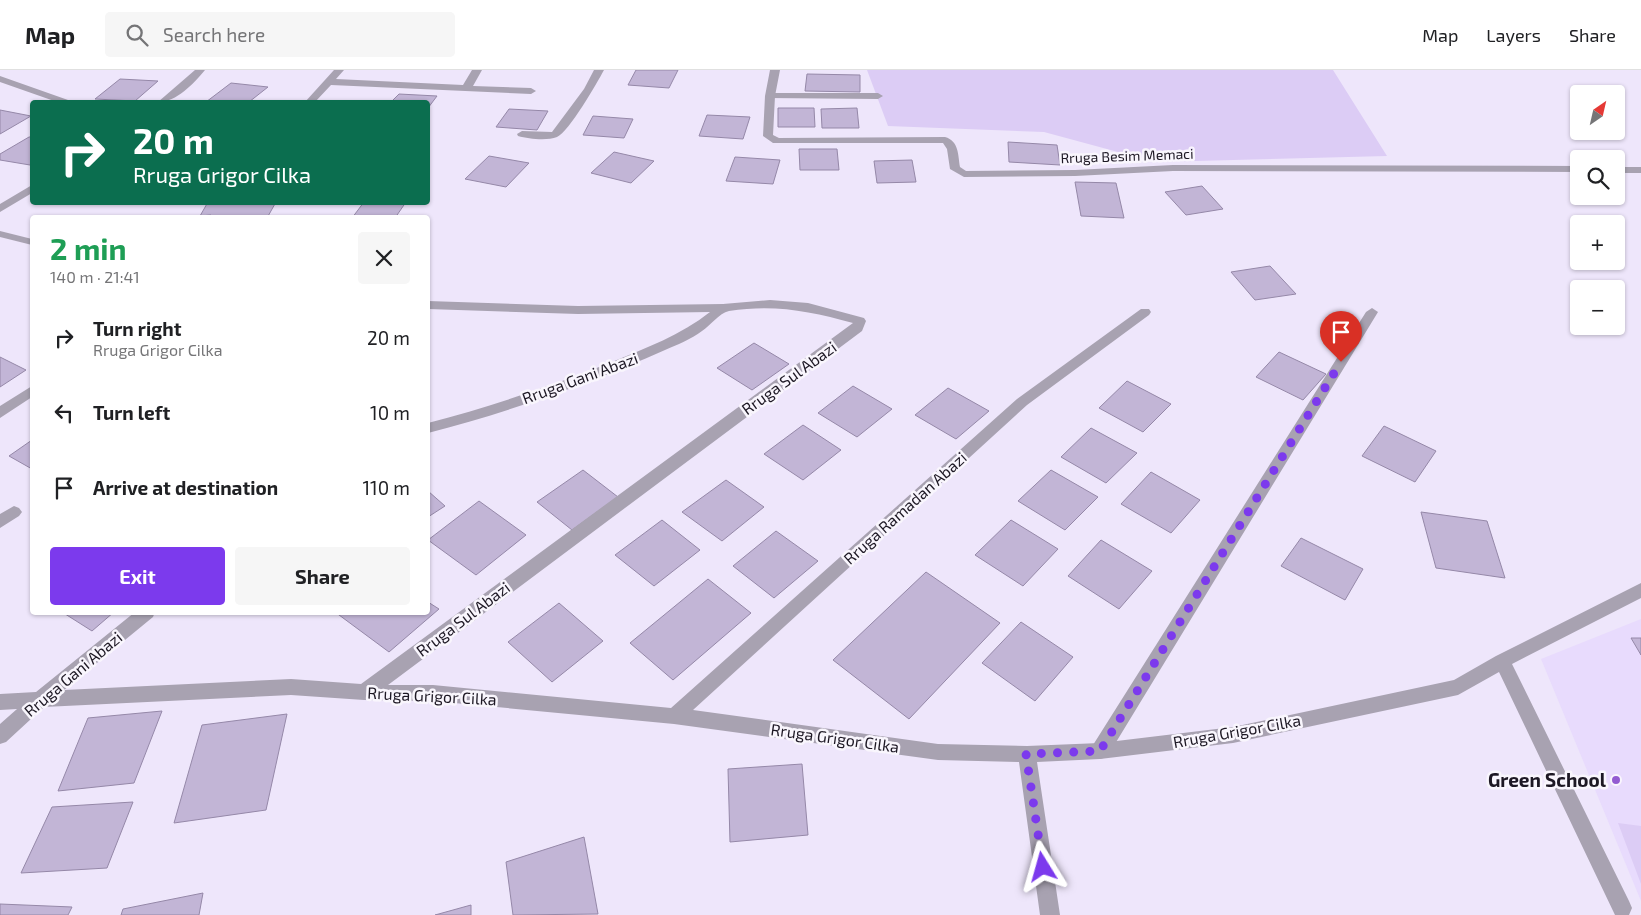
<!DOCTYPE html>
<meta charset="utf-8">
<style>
body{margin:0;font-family:"Exo 2",sans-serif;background:#f6f6f6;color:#202124;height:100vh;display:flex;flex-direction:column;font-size:19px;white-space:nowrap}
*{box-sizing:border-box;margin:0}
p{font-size:16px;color:#757577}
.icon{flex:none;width:28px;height:28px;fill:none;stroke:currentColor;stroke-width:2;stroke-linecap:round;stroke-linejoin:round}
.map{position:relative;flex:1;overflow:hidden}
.drawer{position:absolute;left:30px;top:145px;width:400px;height:400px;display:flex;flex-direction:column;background:#fff;border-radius:5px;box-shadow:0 1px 4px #0004}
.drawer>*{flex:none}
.hud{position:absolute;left:30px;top:30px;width:400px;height:105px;border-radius:5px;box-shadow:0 1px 4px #0004;background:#0b6e4f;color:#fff;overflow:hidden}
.needle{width:32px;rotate:34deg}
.buttons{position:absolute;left:1570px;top:15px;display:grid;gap:10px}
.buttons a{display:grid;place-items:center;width:55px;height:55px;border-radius:5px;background:#fff;box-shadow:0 1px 4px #0004;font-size:25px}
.pin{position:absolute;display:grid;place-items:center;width:42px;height:42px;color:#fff;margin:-51px -21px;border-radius:50% 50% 50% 0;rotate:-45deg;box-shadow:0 0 5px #0007}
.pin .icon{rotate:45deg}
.me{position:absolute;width:55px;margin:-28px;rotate:352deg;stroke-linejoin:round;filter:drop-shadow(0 0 4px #0008)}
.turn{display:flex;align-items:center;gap:18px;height:105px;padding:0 20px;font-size:22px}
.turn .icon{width:65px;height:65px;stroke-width:2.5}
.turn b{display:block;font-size:35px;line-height:42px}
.round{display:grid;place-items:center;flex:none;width:52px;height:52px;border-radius:5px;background:#f6f6f6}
.headline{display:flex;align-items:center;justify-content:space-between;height:85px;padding:0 20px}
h1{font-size:30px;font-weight:700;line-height:38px;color:#1e9e55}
.cta{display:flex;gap:10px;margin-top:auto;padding:10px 20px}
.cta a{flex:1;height:58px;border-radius:5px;background:#7c3aed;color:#fff;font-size:20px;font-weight:700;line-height:58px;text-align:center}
.cta a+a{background:#f6f6f6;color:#202124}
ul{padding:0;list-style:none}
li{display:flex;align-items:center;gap:15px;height:75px;padding:0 20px}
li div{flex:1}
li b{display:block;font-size:19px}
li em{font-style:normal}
header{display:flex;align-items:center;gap:30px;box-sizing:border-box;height:70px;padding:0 25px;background:#fff;border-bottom:1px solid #e0e0e0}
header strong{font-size:24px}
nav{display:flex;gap:28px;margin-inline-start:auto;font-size:18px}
.search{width:350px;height:45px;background:#f6f6f6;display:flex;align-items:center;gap:12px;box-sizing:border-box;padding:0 18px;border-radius:5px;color:#757577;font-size:19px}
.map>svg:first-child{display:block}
</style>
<header>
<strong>Map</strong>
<div class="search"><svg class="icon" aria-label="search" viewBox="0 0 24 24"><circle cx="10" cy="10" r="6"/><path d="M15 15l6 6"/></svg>Search here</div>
<nav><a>Map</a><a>Layers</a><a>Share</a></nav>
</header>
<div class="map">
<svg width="1641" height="845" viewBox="0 0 1641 845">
<rect width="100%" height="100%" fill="#eee6fb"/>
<path fill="#e8dbfd" d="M1641,549V831L1541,589Z"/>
<path fill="#dcccf5" d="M867,0H1333L1387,86L1155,92L1044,62L888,56Z
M1618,753L1641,756V814Z"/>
<path fill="#c2b5d6" stroke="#9588a8" d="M636,0H678L669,18L628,15Z
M807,4L860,5V22L805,21Z
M120,9L158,11L135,31L95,29Z
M231,13L268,17L249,32H206Z
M399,24L437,26L428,38V32H391Z
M778,38H814L815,57H778Z
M857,38L859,58H822L821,39Z
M509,39L548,41L537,60L496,57Z
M0,40L31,46L0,64Z
M707,45L750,47L743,69L699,66Z
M593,46L633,49L624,68L583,65Z
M29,67H32V94L30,95L0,90V84Z
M1008,72L1057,75L1060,95L1009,92Z
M799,79H837L839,100H800Z
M614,82L654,91L631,113L591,103Z
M489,86L529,93L506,117L465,109Z
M735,87L780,90L773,114L726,111Z
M912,90L916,112L877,113L874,91Z
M1075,112L1116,113L1124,148L1081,146Z
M1202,116L1223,139L1186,145L1165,122Z
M208,132H276L267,148H210L211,145L200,146Z
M364,132H406L395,148H352Z
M1270,196L1296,224L1255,230L1231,202Z
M754,273L789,294L752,320L717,298Z
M1279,282L1326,304L1303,330L1256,307Z
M0,287L26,300L0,317Z
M1127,311L1171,334L1143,362L1099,338Z
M853,316L892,339L857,367L818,343Z
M948,318L989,341L956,369L915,345Z
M803,355L841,380L803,410L764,384Z
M1384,356L1436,381L1415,412L1362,386Z
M1091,358L1137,383L1106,413L1061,387Z
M32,370V399L9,386Z
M583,400L618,427L572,460L537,432Z
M1051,400L1098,427L1065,460L1018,431Z
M1151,402L1200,430L1171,463L1121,434Z
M726,410L764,437L722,471L682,442Z
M428,421L445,436L428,447Z
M479,431L526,465L476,505L428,470Z
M1421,442L1487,451L1505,508L1436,498Z
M662,450L700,480L654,516L615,485Z
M1011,450L1058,479L1023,516L975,485Z
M776,461L818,491L774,528L733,496Z
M1301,468L1363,499L1345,530L1281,496Z
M1101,470L1152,501L1119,539L1068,506Z
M926,502L1000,553L909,649L833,590Z
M708,509L751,543L673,610L630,573Z
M428,532L439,539L389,582L335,542H428Z
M559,533L603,571L552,612L508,572Z
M62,542H114L92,561Z
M1021,552L1073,587L1035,631L982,593Z
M1631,568H1641V585Z
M162,641L134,713L58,721L88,648Z
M287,644L266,740L174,753L202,655Z
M802,694L808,765L730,772L728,699Z
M133,732L107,798L21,803L52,737Z
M584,767L598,844L513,845L506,792Z
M203,823L199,845H121L123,839Z
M0,834L72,837L68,845H0Z
M471,835V845H435Z"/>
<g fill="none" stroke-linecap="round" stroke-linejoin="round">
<path fill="#a8a2b1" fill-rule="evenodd" d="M0,6L68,30L70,32H57L0,12Z
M770,23H878L883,26L878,29L767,28V24Z
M1372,238L1378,242L1107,687L1100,689L1093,687L1091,681L1093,675L1366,242Z"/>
<path fill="#a8a2b1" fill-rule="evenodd" d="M195,0H205C193,14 177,32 158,32Z
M334,0H344L336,9L463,15L472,0H482L473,16L531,18L536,21L531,24L331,15L315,32H305Z
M594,0H604C597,13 569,62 557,67C547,71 529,69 518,66L517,64L522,61L552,62L584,19Z
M770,0H780L775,26L773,65L779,68L945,67C959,71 958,85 960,97L966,101L1075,100L1173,95L1579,96V102L1173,101L1075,106L964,107L950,99L947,79L943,73H773L763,66L765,26Z
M1616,97H1641V103H1616Z
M32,115V123L0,142V134Z
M0,161L32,169V175L0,167Z
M770,230L808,233L864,248L866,251L862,261L388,615H433L671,638L1017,329L1141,239H1149L1151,242L1149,245L1027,335L693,640L938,674L1027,676L1100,673L1233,657L1454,610L1496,586L1641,513V528L1512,594L1629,831L1632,838L1629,845H1615L1499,602L1458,625L1233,673L1100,689L1037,692L1060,845H1040L1019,692L938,690L674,654L433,631L364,630L291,625L44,637L6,672L0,674V654L17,639L0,640V624L36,622L135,542H155L153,547L64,620L291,609L361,614L853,253C810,241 774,234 729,241C719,243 710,256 702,261C691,269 677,275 665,280C588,314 509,342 428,363V353C490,337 551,316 612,292C646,278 681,265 710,242L578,244L428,239V231L578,236L723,234Z
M32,316V327L0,348V336Z
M14,436L19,438L22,442L19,446L0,458V444Z"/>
</g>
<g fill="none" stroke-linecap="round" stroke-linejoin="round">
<path stroke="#7c3aed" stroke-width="9" stroke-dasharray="0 16.2" d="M1043,797L1026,684L1100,681L1341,292"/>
</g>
<circle fill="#935bd2" stroke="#f9f6fd" stroke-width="2" cx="1616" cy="710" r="5"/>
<g text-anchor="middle" stroke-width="5" stroke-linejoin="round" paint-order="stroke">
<g font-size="14" fill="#1d1824" stroke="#f9f6fd">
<text transform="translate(1127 86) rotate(-2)" y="5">Rruga Besim Memaci</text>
</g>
<g font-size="16" fill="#1d1824" stroke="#f9f6fd">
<text transform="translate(580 308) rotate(-20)" y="6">Rruga Gani Abazi</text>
<text transform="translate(789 308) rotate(-36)" y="6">Rruga Sul Abazi</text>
<text transform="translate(905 438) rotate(-42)" y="6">Rruga Ramadan Abazi</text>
<text transform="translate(463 549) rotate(-37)" y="6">Rruga Sul Abazi</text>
<text transform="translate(73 604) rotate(-40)" y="6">Rruga Gani Abazi</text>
<text transform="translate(432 626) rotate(3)" y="6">Rruga Grigor Cilka</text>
<text transform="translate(1237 661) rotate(-10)" y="6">Rruga Grigor Cilka</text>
<text transform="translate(835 668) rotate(8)" y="6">Rruga Grigor Cilka</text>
</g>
<g font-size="19" font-weight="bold" fill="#1d1824" stroke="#f9f6fd" text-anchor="end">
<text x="1606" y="717">Green School</text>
</g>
</g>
</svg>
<div class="buttons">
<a><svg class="needle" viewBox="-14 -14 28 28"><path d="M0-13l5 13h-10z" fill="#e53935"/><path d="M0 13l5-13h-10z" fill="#757577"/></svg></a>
<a><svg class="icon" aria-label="search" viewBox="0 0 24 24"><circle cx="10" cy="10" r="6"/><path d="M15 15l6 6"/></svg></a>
<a>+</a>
<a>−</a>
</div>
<div class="pin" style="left:1341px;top:292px;background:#d93025"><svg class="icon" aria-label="arrive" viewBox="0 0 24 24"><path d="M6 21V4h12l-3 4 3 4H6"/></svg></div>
<svg class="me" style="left:1043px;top:797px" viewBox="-20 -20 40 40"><path d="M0-17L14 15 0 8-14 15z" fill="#7c3aed" stroke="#fff" stroke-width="4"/></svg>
<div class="hud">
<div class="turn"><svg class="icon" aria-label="right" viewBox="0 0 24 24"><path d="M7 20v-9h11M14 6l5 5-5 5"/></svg><div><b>20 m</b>Rruga Grigor Cilka</div></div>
</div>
<section class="drawer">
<div class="headline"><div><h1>2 min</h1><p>140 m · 21:41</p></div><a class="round"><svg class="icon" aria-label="close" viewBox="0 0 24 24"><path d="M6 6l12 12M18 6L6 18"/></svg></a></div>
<ul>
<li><svg class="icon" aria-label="right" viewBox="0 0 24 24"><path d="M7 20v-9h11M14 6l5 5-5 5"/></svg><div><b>Turn right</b><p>Rruga Grigor Cilka</p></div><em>20 m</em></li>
<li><svg class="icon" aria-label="left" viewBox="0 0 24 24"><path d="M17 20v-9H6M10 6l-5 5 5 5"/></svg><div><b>Turn left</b></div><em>10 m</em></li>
<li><svg class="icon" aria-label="arrive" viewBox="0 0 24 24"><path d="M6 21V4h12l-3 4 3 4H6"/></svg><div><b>Arrive at destination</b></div><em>110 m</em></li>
</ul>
<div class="cta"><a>Exit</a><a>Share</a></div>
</section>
</div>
